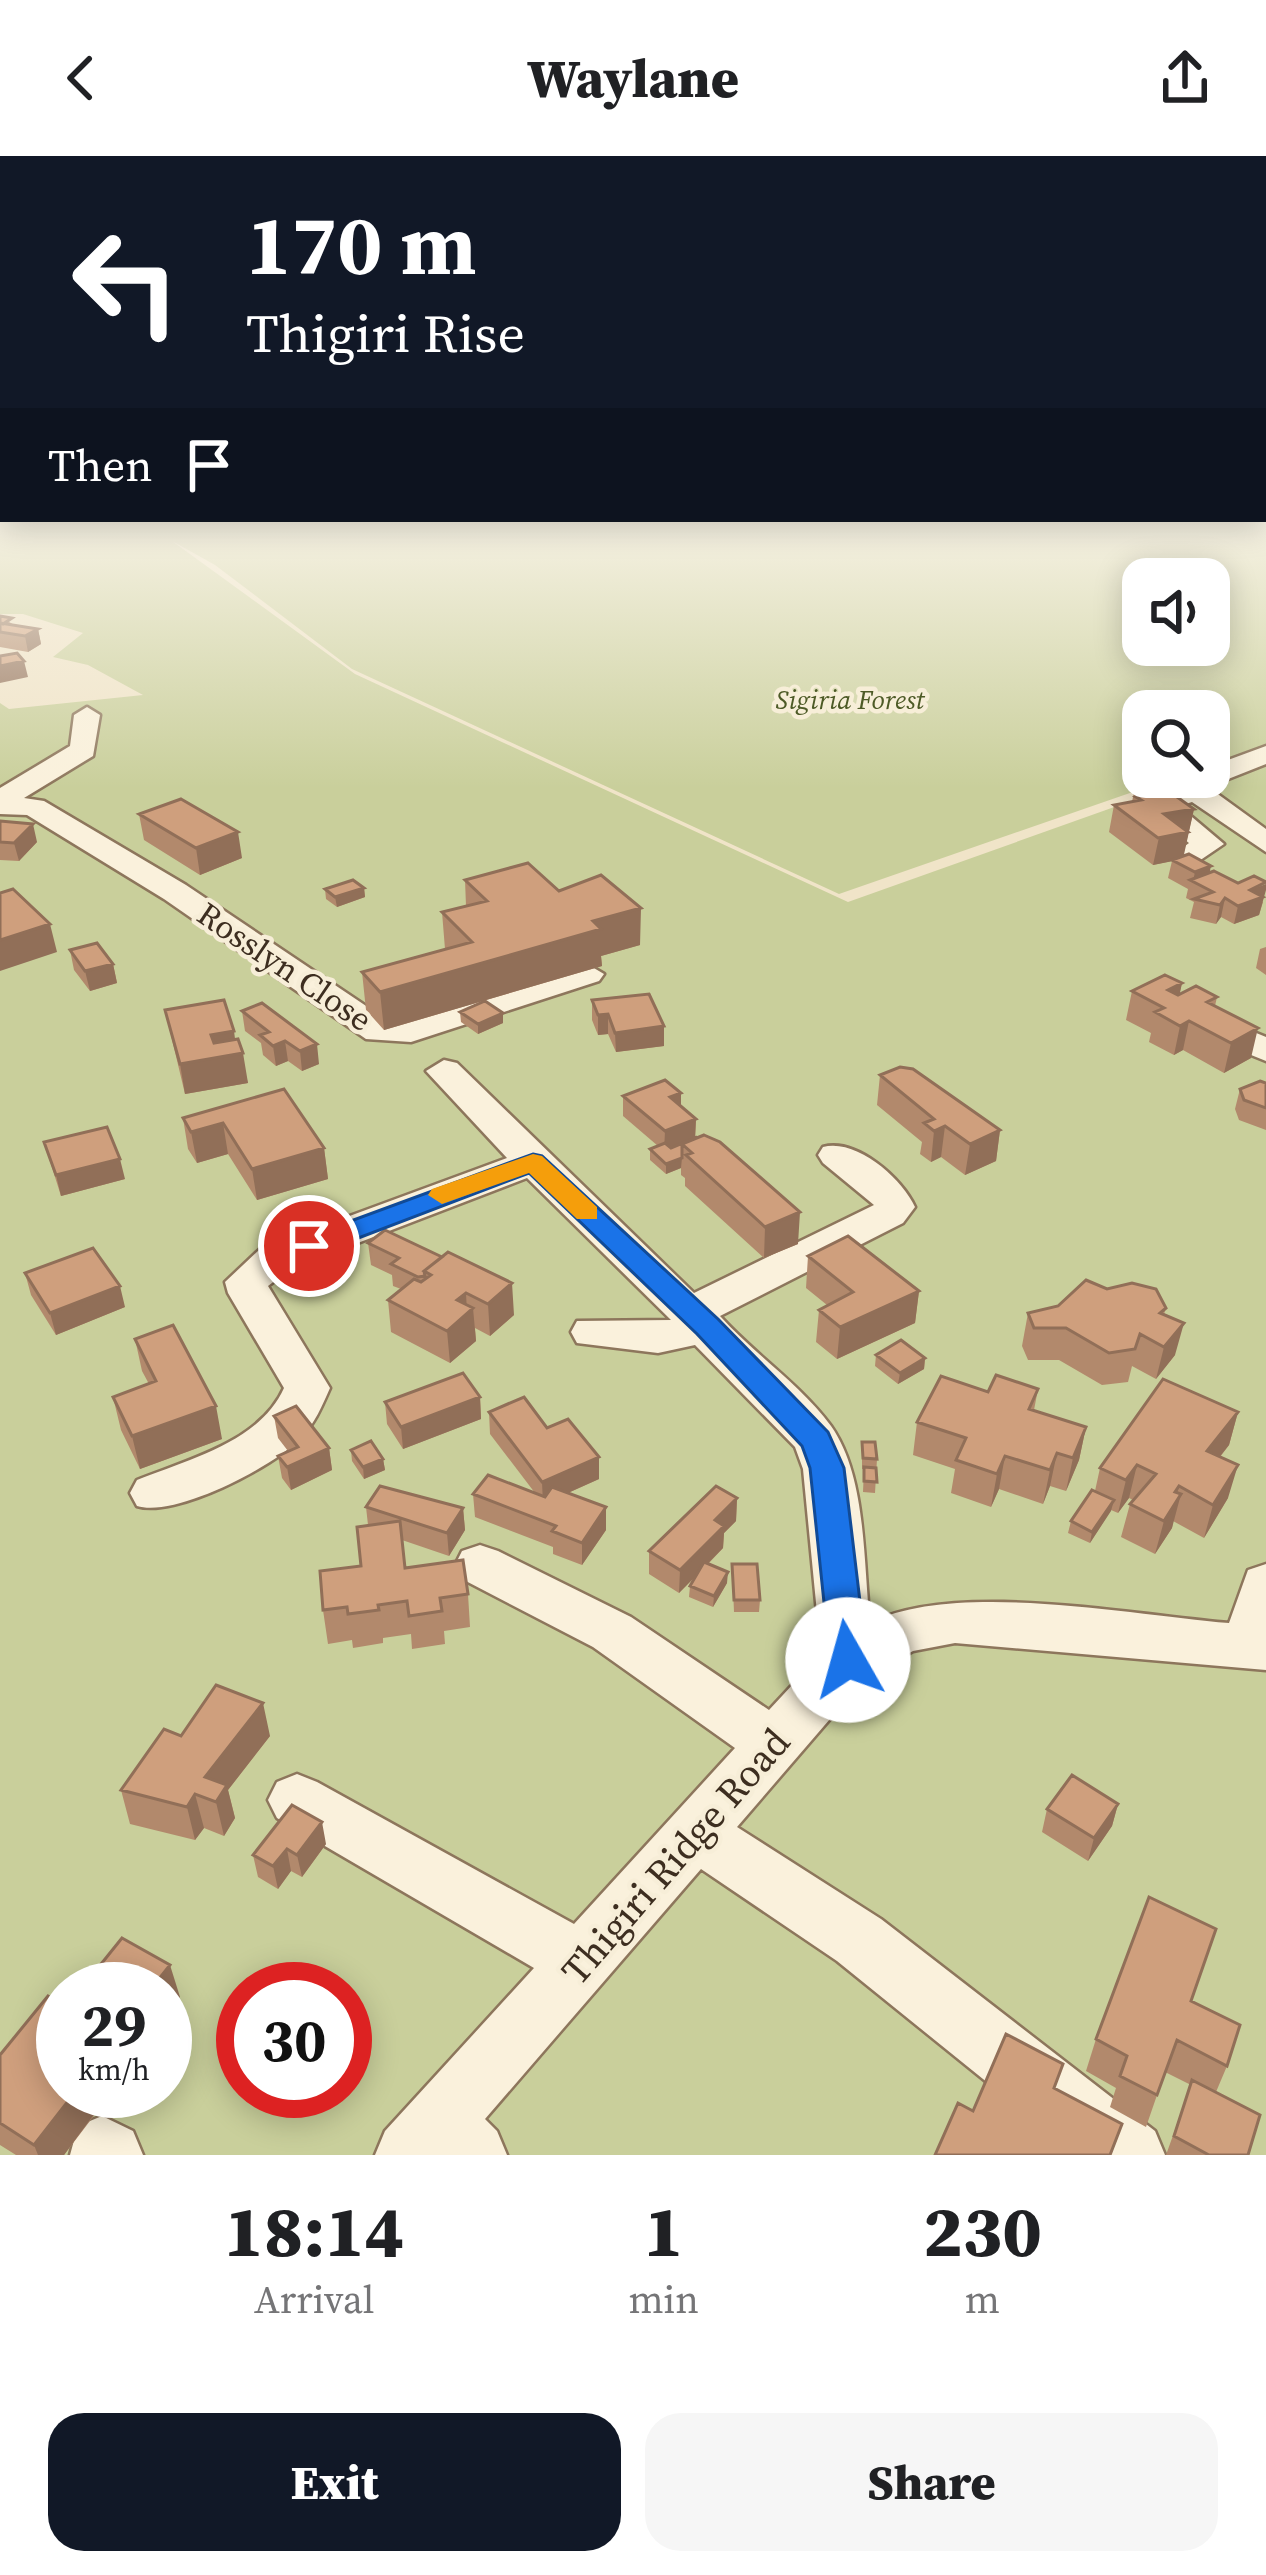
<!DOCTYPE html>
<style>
body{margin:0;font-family:"Source Serif 4",serif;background:#f6f6f6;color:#202124;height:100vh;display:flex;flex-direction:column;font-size:45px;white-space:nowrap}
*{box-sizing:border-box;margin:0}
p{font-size:39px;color:#757577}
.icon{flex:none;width:66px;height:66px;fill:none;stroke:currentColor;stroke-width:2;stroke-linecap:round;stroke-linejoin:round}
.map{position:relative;height:1999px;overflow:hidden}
.drawer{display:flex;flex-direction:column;background:#fff;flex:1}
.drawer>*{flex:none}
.guide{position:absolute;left:0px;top:0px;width:1266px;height:366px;box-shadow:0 6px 30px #0003;background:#111827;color:#fff;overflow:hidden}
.buttons{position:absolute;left:1122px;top:402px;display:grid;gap:24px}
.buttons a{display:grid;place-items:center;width:108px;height:108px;border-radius:24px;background:#fff;box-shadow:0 6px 30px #0003;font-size:60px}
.speed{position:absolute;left:36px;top:1806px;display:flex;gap:24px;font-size:60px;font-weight:700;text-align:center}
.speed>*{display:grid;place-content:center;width:156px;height:156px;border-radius:50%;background:#fff;box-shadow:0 6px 30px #0003;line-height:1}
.speed small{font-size:30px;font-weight:400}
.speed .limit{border:18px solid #d22;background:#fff;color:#111}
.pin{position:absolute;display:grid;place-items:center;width:102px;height:102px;color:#fff;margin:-51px;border:6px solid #fff;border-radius:50%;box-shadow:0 3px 12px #0007}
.me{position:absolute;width:132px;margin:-66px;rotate:353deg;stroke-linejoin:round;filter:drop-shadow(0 0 9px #0008)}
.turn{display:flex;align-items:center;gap:42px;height:252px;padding:0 48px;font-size:54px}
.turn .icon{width:156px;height:156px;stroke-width:2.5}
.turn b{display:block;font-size:84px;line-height:102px}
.then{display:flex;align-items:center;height:114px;padding:0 48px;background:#0003;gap:24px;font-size:45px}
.eta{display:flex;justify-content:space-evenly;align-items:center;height:204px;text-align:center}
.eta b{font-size:72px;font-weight:800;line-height:84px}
.cta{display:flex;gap:24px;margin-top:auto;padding:24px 48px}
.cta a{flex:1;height:138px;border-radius:36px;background:#111827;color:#fff;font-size:48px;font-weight:800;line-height:138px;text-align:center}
.cta a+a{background:#f6f6f6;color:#202124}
header{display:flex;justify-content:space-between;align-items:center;height:156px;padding:0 48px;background:#fff;font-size:54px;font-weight:800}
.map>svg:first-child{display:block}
</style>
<header><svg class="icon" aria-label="back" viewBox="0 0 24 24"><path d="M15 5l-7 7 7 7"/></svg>Waylane<svg class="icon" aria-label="share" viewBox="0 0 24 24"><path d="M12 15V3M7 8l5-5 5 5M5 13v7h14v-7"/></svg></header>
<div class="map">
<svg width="1266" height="1999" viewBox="0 0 1266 1999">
<rect width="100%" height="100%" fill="#f0e4c8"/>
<path fill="#c9cf9b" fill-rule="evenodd" d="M0,352L3,363L137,365L1263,363L1266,352V590L1209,610V555H1143V621H1176L839,738L352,513L215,409L172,385L355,518L848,746L1266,597V1999H0V547L9,553L143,539L88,509L53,501L83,477L23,458H0ZM1143,423H1209V489H1143ZM63,1833H165V1935H63ZM243,1833H345V1935H243Z"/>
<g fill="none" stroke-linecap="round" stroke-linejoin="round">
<defs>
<path id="minor" d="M87,551L100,559L93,600L24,642L44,645L186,729L387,864H408L587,808L604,818L599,825L411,886L366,883L164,743L27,659L0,658V632L70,590L74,559Z
M1266,590V608L1208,631L1266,673V696L1192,646L1179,650L1224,688L1199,705H1177L1173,699L1189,687L1147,653L1143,647L1179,632L1185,621H1209V611Z
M1222,863L1266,881V905L1209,882L1204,874Z
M444,904L457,907L694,1137L874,1049L823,1007L818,999L823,991C856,982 902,1022 915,1051L903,1067L720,1160C754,1198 800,1228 831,1270C867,1321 863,1407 870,1467C955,1424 1132,1459 1229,1467L1248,1414L1266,1408V1514L955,1487L913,1495L867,1520L737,1671L881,1763L1155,1975L1165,1999H1077L837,1805L701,1713L485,1963L497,1975L507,1999H375L385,1975L534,1812L277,1662L268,1644L277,1626L297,1618L317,1626L574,1768L735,1592L593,1491L462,1423L455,1409L462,1395L480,1389L498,1395L631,1461L769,1554L821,1498L803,1313L795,1291L695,1189L658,1197L577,1187L571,1176L577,1165L671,1164L527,1022L290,1113L268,1130L330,1232C322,1250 315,1267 301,1282C273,1311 175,1362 137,1350L130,1337L137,1324C187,1304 260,1286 284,1232L228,1137L225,1126L260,1093L507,1002L426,915Z
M102,1960L133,1975L143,1999H70L78,1970Z"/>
</defs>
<use href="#minor" stroke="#8d765c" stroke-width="5"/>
<use href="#minor" fill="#faf1dc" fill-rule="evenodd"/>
</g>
<path fill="#b2896c" d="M0,460L14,469L38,473L41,488L28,496L0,491Z
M1135,631L1194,653L1183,700L1263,746L1259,759L1234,768L1221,761L1216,768L1190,762L1194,746L1186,742L1188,733L1168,722L1172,705L1153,709L1109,676L1114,649L1132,646Z
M139,658L242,702L200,719L144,684Z
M0,665L37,686L19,705L0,704Z
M465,724L559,735L640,789L601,800L602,810L384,874L366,854L362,816L445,793L442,756L466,750Z
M364,732L365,741L337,751L326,743L325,733Z
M1266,791V819L1256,812L1260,793Z
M70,794L113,808L117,827L90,835L74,814Z
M1182,827L1179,839L1217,841L1215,850L1251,902L1224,917L1183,894L1174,899L1149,886L1151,877L1126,864L1132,835Z
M592,844L664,890L616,896L608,878L598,879L592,864Z
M165,854L235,883L248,927L185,938Z
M242,855L319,908L302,915L288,905L276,910L263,899L261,887L245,875Z
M460,856L503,857V867L478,878L461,866Z
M880,919L1000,974L996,1005L965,1019L941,1001L931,1006L920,998L922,986L877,949Z
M1266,927V974L1239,964L1235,953L1240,933Z
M284,933L324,992L328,1023L257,1044L228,998L197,1007L188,993L183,962Z
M623,940L681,950L696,963L695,982L798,1088L764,1102L685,1030V1022L681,1019V1012L666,1018L650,1004V993L658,990L623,960Z
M44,986L125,1023L61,1040Z
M368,1087L514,1159L490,1180L475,1172L476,1185L450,1207L391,1176L388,1144L401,1133L393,1130L392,1119L371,1109Z
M808,1100L919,1135L915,1167L837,1203L816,1186L819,1154L827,1149L806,1132Z
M25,1117L125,1151L56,1179L31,1139Z
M1107,1133L1166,1152L1164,1158L1175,1199L1156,1223L1132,1210L1128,1226L1102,1229L1059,1204H1028L1022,1190L1028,1157L1058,1150Z
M135,1183L222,1283L140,1313L121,1274L113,1241L149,1228L142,1215Z
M876,1199L925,1202L924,1213L898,1228L875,1210Z
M1038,1233L1034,1254L1086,1271L1079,1304L1066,1335L1050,1330L1043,1348L999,1333L991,1351L951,1337L955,1313L913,1299L917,1266L988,1236Z
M480,1241L481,1263L403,1293L387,1268L385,1246Z
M489,1256L547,1272L599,1323L568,1337L606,1374L582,1409L553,1398V1391L475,1361L473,1338L535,1337L490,1278Z
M1238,1256L1229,1289L1220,1301L1228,1342L1204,1382L1173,1365L1172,1372L1155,1398L1121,1381L1130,1348L1133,1344L1129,1342L1118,1357L1111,1354L1090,1387L1068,1377L1071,1365L1095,1335L1100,1312Z
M274,1260L329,1292L332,1314L291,1334L282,1322L278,1300L288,1295L278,1282Z
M862,1286L877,1303L875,1337L863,1336L864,1313H862Z
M351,1294L383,1303L385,1314L364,1323L352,1305Z
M737,1342L736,1365L724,1377L723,1392L708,1408L727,1427L713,1451L689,1441L690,1430L696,1420L679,1437L649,1418V1395Z
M366,1351L463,1352L465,1374L449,1400L402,1384L405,1411L468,1438L470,1471L444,1475L445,1488L412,1493L411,1478L383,1482V1487L353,1492L352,1484L328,1488L323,1454L361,1410L368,1369Z
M732,1408L760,1444L759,1456H734Z
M181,1580H270L228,1634L235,1662L224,1680L204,1672L195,1684L130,1668L121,1634Z
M1118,1648L1112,1670L1088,1705L1042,1676L1047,1653Z
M326,1688L302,1721L291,1715L278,1733L258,1721L253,1699Z
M1191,1845L1227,1910L1216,1936L1248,1999H1166L1191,1929L1165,1916L1146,1971L1110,1951L1116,1932L1086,1915L1096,1883Z
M0,1899L63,1935H128L123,1942L112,1936L64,1999H16L0,1989Z"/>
<path fill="#916f58" d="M38,473L41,488L28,496L25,480Z
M24,505L28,521L0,527V510Z
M1194,653L1183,703L1153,709L1164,658Z
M33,668L37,686L19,705L14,687Z
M238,676L242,702L200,719L196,692Z
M1211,710L1207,728L1193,725L1195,716Z
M1266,728V734L1259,759L1234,768L1238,750L1250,734Z
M364,732L365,741L337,751L335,741Z
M1225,742L1221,761L1216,768L1220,749Z
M641,752L640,789L601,800L602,810L384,874L380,836L593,765Z
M50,768L57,796L0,815V784Z
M113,808L117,827L90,835L85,815Z
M1182,827L1176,856L1168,834Z
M503,857V867L478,878V868Z
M608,858V878L598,879V859Z
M1189,865L1183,894L1174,899L1180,870Z
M664,870V890L616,896L615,877Z
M1258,872L1251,902L1224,917L1231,887Z
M234,875L237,898L243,897L248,927L185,938L180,908L211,879Z
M285,885L288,905L276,910L273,890Z
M317,888L319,908L302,915L300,895Z
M681,937V957L670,941Z
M696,963L695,983L664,996L665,975Z
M223,967L228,998L197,1007L191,976Z
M945,970L941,1001L931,1006L934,975Z
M1000,974L996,1005L965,1019L970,988Z
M324,992L328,1023L257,1044L252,1013Z
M682,1002L681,1012L666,1018V1008Z
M120,1003L125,1023L61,1040L56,1019Z
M800,1056L798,1088L764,1102L765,1071Z
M512,1127L514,1159L490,1180L488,1148Z
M120,1130L125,1151L56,1179L50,1157Z
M919,1135L915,1167L837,1203L840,1171Z
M466,1137L467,1157L473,1152L476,1185L450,1207L447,1175L457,1144Z
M1184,1167L1175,1199L1156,1223L1164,1191Z
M925,1202L924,1213L898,1228L900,1217Z
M480,1241L481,1263L403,1293L401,1271Z
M216,1250L222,1283L140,1313L132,1280Z
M1238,1256L1229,1289L1198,1328L1207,1295Z
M1086,1271L1079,1304L1066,1335L1073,1302Z
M329,1292L332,1314L291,1334L287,1311Z
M1057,1297L1050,1330L1043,1348L1050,1314Z
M1005,1300L999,1333L991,1351L997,1318Z
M599,1301V1323L543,1348L542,1326Z
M383,1303L385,1314L364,1323L363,1311Z
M1137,1309L1129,1342L1118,1357L1126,1324Z
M1238,1309L1228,1342L1204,1382L1213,1349Z
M1179,1330L1174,1348L1181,1338L1172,1372L1155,1398L1164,1365Z
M737,1342L736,1365L724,1377L723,1392L679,1437L680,1414L715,1364Z
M1114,1344L1111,1355L1090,1387L1092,1376Z
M606,1351V1374L582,1409V1387Z
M463,1352L465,1374L449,1400L447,1377Z
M728,1416L727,1427L713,1451L714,1440Z
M263,1547L270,1580L228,1634L235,1662L224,1680L216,1646L205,1621Z
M195,1638L204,1672L195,1684L187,1651Z
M1118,1648L1112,1670L1088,1705L1094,1682Z
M322,1666L326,1688L302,1721L297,1699Z
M287,1693L291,1715L278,1733L273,1710Z
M170,1809L180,1841L165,1860V1833H151Z
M76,1935H111L64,1999H38L34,1989Z"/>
<path fill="#cf9f7d" stroke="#916f58" stroke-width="3" d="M0,460L12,462L3,468L0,467Z
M0,467L38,473L25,480L0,476Z
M17,497L24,505L0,510V500Z
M1156,626L1194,653L1164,658L1188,676L1158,682L1114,649L1141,644L1136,641L1147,639L1135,631Z
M181,643L238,676L196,692L139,658Z
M0,665L33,668L14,687L0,686Z
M1189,698L1211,710L1195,716L1172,704Z
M528,707L559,735L601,719L641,752L593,765L601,773L380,836L362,816L472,786L442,756L487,745L465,724Z
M1214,715L1238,727L1254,720L1266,726L1250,734L1263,741L1238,750L1225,742L1220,749L1194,743L1213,736L1190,724Z
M353,724L364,732L335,741L325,733Z
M13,733L50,768L0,784V737Z
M97,787L113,808L85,815L70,794Z
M1165,819L1182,827L1168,834L1178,839L1196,830L1217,841L1207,846L1258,872L1231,887L1189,865L1180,870L1155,856L1164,852L1132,835Z
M649,838L664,870L615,877L608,858L598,859L592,844Z
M224,844L234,875L211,879L214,887L238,883L243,897L180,908L165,854Z
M485,845L503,857L478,868L460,856Z
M262,847L317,888L300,895L285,885L273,890L260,879L269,876L242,855Z
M900,911L913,913L1000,974L970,988L945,970L934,975L924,967L934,963L880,919Z
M665,924L681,937L670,941L696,963L665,975L623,940Z
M1260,925L1266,927V952L1244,944L1240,933Z
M284,933L324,992L252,1013L223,967L191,976L183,962Z
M107,971L120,1003L56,1019L44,986Z
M704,979L720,986L800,1056L765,1071L686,999L692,997L682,988Z
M697,981L682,988V1002L666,1008L650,993L665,987L671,992Z
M385,1074L442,1101L424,1115L425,1120L418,1121L391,1108L399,1102L368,1087Z
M848,1080L919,1135L840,1171L819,1154L853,1136L808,1100Z
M93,1092L120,1130L50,1157L25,1117Z
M448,1096L512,1127L488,1148L466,1137L457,1144L473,1152L447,1175L388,1144L414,1123L421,1126L431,1119L424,1115Z
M1086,1124L1107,1133L1132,1127L1156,1133L1166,1152L1160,1157L1184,1167L1164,1191L1140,1178L1135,1193L1109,1197L1066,1172H1034L1028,1157L1058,1150Z
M173,1169L216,1250L132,1280L113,1241L156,1225L135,1183Z
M901,1184L925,1202L900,1217L876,1199Z
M463,1217L480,1241L401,1271L385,1246Z
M996,1219L1038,1233L1029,1253L1086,1271L1073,1302L1057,1297L1050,1314L1005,1300L997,1318L956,1304L966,1282L917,1266L941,1220L988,1236Z
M1163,1223L1238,1256L1207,1295L1238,1309L1213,1349L1179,1330L1175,1336L1181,1338L1164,1365L1130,1348L1156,1318L1137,1309L1126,1324L1100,1312Z
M524,1241L547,1272L568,1263L599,1301L542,1326L489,1256Z
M296,1250L329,1292L287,1311L278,1300L298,1291L274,1260Z
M371,1285L383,1303L363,1311L351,1294Z
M862,1286H875L877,1303L863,1302Z
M864,1311L876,1312L877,1326L864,1325Z
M488,1319L545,1341L552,1331L606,1351L582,1387L552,1375L556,1370L473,1338Z
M380,1330L463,1352L447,1377L366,1351Z
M716,1330L737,1342L715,1364L724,1370L680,1414L649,1395Z
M1092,1334L1114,1344L1092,1376L1071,1365Z
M400,1365L405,1412L463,1404L468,1438L440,1442L442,1455L409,1460L407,1445L378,1449L379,1454L348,1458L347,1451L323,1454L320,1415L361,1410L357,1371Z
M704,1406L728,1416L714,1440L690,1430Z
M732,1408H757L760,1444H734Z
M216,1529L263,1547L205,1621L227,1629L216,1646L195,1638L187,1651L121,1634L164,1573L181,1580Z
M1072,1619L1118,1648L1094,1682L1047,1653Z
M292,1649L322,1666L297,1699L287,1693L273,1710L253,1699Z
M1149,1741L1216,1773L1191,1845L1240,1869L1227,1910L1177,1884L1157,1939L1120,1920L1127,1900L1096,1883Z
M122,1782L170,1809L151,1833H81Z
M48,1840L63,1849V1935H76L34,1989L0,1967V1899Z
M1006,1878L1063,1908L1054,1932L1122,1968L1110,1999H935L958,1947L973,1955Z
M1192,1924L1260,1959L1248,1999H1209L1174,1980Z"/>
<linearGradient id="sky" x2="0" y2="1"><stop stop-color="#8fbad6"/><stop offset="0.56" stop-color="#f8f3e6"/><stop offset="1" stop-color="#f8f3e6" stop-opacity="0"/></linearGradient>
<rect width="1266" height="632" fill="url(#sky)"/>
<path fill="#1a73e8" stroke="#114b97" stroke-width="3" d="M533,998L542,1000L718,1163L828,1276L844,1312L867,1504L862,1515L848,1519L835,1515L830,1504L810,1312L802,1290L697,1178L529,1017L319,1097L309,1100L294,1090L299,1084Z"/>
<path fill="#f59e0b" d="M533,998L542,1000L597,1051V1063H577L529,1017L442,1048L428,1039L432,1033Z"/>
<g text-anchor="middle" stroke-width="9" stroke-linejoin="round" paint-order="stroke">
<g font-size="27" font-style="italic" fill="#4d5a26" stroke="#f7eed8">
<text x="850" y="553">Sigiria Forest</text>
</g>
<g font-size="33" fill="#3d2e20" stroke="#f7eed8">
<text transform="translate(285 810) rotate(34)" y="12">Rosslyn Close</text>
</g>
<g font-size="39" fill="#3d2e20" stroke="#f7eed8">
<text transform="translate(675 1700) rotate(-49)" y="14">Thigiri Ridge Road</text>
</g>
</g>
</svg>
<div class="buttons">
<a><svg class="icon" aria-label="sound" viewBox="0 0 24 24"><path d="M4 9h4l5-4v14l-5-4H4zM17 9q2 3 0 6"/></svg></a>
<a><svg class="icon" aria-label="search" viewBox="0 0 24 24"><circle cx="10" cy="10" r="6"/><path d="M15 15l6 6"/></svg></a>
</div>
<div class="speed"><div>29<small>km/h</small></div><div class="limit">30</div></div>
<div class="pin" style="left:309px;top:1090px;background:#d93025"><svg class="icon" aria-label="arrive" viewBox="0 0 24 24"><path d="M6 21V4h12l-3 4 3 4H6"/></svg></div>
<svg class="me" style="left:848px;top:1504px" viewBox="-20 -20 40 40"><circle r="19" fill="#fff"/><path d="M0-13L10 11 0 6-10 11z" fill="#1a73e8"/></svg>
<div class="guide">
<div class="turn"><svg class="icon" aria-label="left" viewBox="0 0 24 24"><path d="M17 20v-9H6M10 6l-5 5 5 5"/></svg><div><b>170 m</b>Thigiri Rise</div></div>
<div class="then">Then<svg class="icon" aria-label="arrive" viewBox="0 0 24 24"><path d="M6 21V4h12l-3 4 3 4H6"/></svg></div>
</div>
</div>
<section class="drawer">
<div class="eta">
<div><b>18:14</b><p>Arrival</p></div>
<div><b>1</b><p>min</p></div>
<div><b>230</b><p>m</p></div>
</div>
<div class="cta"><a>Exit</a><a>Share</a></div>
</section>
